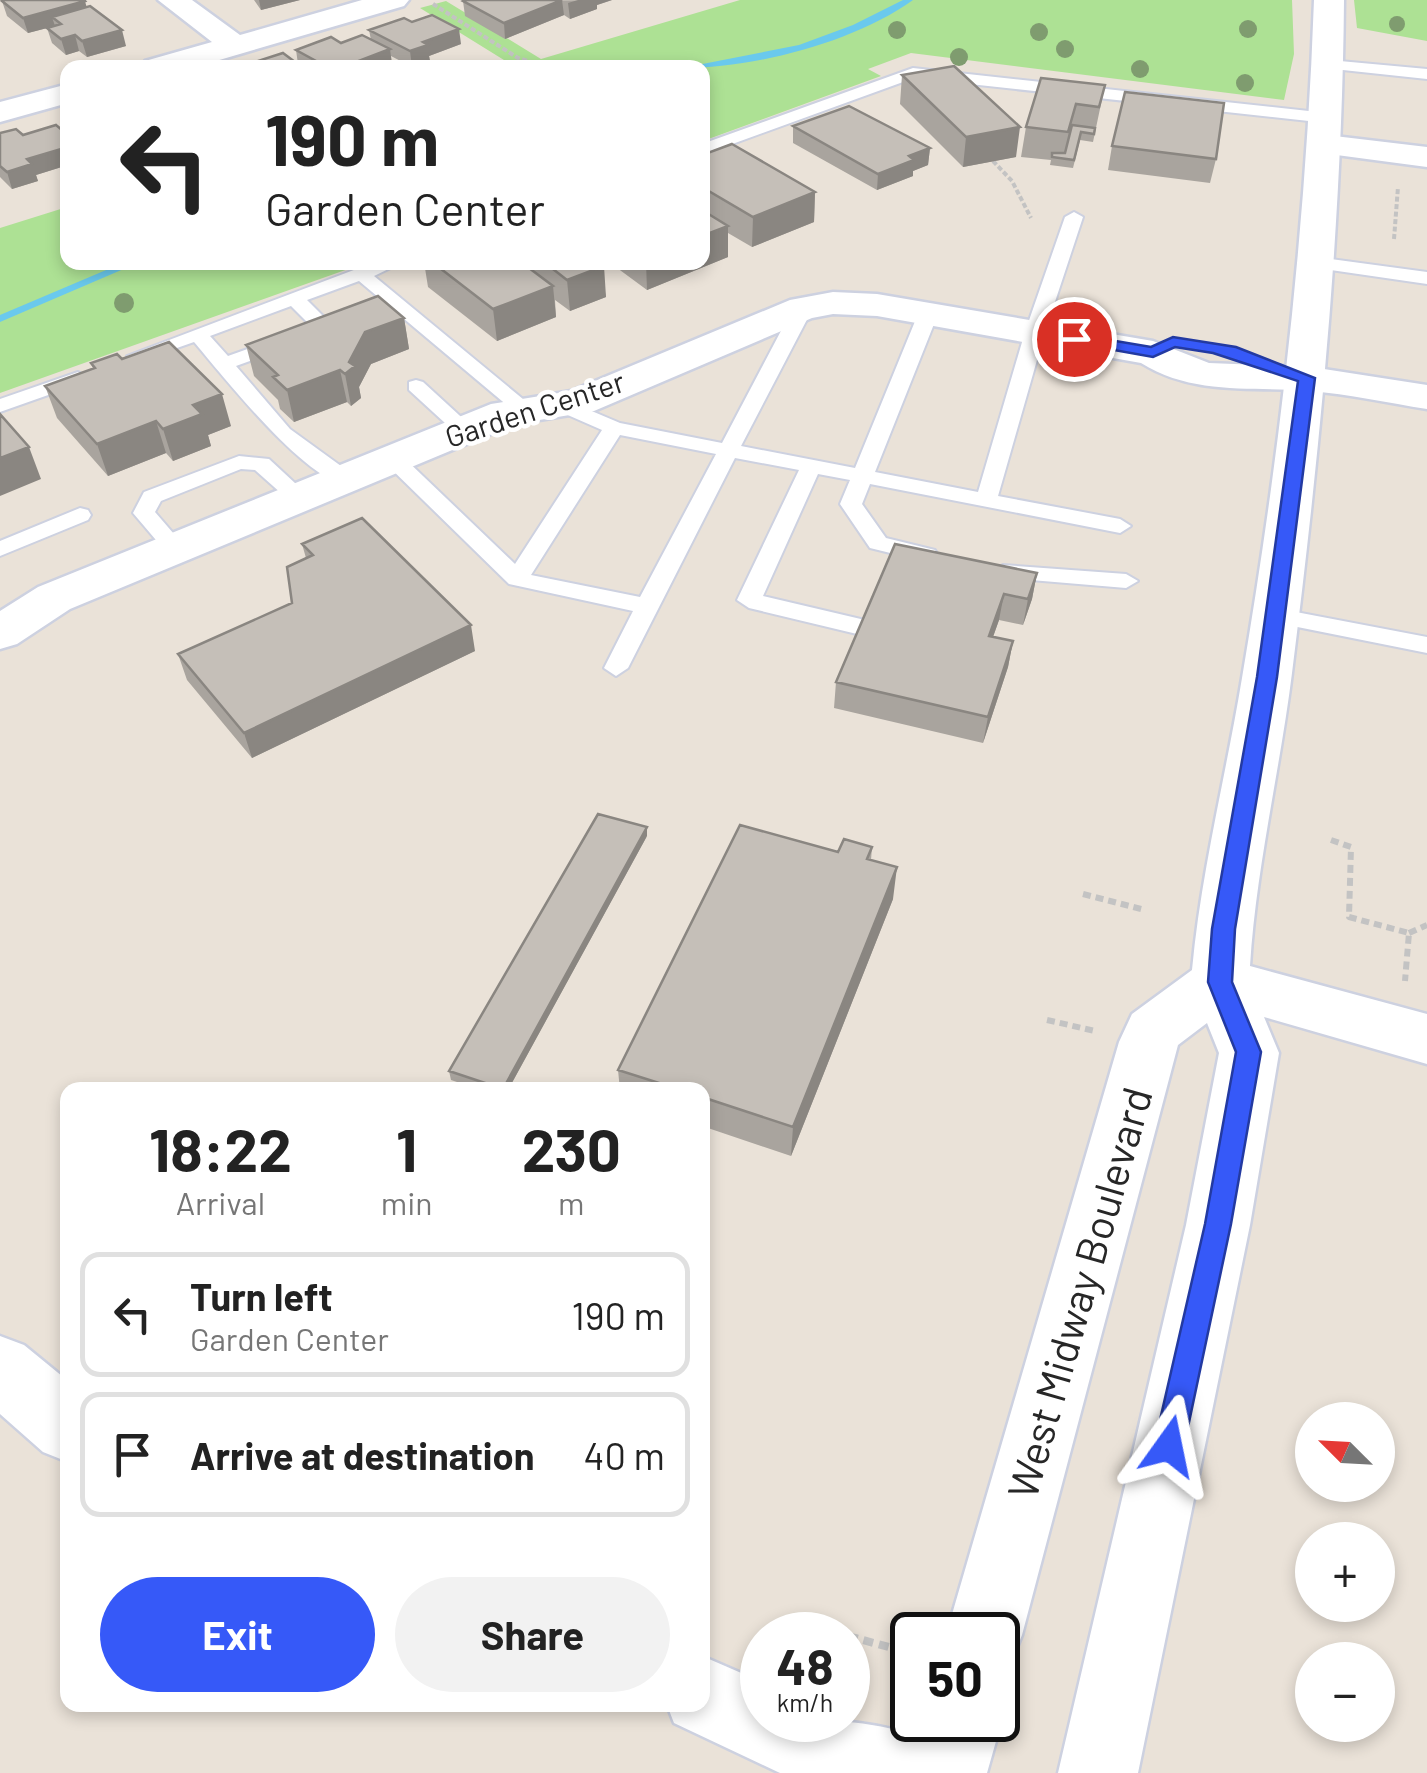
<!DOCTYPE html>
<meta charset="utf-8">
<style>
body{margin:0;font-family:Barlow,sans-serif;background:#f2f2f2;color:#222;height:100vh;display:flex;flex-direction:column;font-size:38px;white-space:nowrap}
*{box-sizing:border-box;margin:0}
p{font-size:32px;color:#767676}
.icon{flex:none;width:55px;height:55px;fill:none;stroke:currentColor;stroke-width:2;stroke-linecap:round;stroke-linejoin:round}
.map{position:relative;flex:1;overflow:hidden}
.details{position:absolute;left:60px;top:1082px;width:650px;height:630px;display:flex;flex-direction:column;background:#fff;border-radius:20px;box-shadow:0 5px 15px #0003}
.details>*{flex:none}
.guide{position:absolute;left:60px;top:60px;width:650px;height:210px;border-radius:20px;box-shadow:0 5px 15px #0003;background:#fff;color:#222;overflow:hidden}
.needle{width:65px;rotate:294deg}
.buttons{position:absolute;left:1295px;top:1402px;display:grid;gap:20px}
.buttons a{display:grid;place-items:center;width:100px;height:100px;border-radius:50%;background:#fff;box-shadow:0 5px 15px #0003;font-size:50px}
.speed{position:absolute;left:740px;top:1612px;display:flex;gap:20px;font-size:50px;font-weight:700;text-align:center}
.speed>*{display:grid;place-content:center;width:130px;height:130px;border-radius:50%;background:#fff;box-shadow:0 5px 15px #0003;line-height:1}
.speed small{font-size:25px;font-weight:400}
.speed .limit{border:5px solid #111;border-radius:15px;background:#fff;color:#111}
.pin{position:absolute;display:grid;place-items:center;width:85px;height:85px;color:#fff;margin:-42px;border:5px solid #fff;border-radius:50%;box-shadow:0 2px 10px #0007}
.me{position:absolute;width:110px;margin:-55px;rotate:12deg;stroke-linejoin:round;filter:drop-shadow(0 0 8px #0008)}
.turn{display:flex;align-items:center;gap:35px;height:210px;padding:0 40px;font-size:45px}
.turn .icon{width:130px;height:130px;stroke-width:2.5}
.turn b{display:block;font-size:70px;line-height:85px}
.eta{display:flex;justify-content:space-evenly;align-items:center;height:170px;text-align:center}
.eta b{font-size:60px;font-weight:700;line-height:70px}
.primary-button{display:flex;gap:20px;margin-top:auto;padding:20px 40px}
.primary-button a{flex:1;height:115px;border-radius:60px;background:#3659f8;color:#fff;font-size:40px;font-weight:700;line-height:115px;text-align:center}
.primary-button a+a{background:#f2f2f2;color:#222}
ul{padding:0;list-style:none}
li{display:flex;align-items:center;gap:30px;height:125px;margin:0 20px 15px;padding:0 20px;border:5px solid #e0e0e0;border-radius:20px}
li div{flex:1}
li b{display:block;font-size:38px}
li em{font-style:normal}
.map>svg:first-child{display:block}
</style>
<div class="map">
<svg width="1427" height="1773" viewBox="0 0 1427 1773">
<rect width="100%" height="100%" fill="#eae2d8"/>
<path fill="#ade194" d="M740,0H1292L1294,54L1284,100L911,53L868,69L881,76L703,141L702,68L506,67L512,65L420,8L446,1L541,59Z
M1354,0H1427V41L1357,28Z
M67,207L68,262L365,263L0,393V228Z"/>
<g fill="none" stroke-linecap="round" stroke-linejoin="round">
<path fill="#6ac9ed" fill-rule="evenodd" d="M903,0H913C853,43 754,68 682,68L799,45L853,25Z
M125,262H140L0,322V315Z"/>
<defs>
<path id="lane" d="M1329,60L1427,69V79L1324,68L1321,65Z
M913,68L1327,113L1335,118L1327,123L914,78L702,155V144Z
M1074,212L1083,217L1045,332L998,496L1120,519L1131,526L1120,533L870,484L862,504L886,538L935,550L938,555L927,562L870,548L840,504L850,480L818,474L763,596L865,620L869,626L865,632L857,634L749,608L737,600L799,470L735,458L628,668L616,676L604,668L633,611L509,584L381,459L384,454H400L515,564L602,430L554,409V401H568L620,423L722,443L793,308L803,302L813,308L741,446L855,468L918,314L928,308L938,314L875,472L978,492L1025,332L1065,217ZM620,435L716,454L640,597L531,575Z
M1316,257L1427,272V284L1310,267V259Z
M375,262H403L374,276L529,404V412H515L359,281L307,300L331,324V332L236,366L290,429L352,474L355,479L352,484C314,493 219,371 194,342L137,362L127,356ZM291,306L311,326L228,356L210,336Z
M78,372L88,378L85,382L0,412V399Z
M416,380L423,382L471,426L474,430L471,434H457L409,390V382Z
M239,456L269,459L310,497L307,502H291L255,470L241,469L161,501L155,512L186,548L183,553H167L133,513L144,492Z
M80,508L88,510L91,515L88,520L0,556V541Z
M1003,565L1126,574L1138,581L1126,588L995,577L992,572Z
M1275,608L1427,637V653L1267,621L1263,616Z"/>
<path id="street" d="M158,0H192L240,35L362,0H409L404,6L192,68H141L145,61L212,42Z
M68,84V103L0,122V102Z
M1326,135L1427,147V167L1314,152L1309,145L1314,138Z
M833,292L877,294L1153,341L1209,363L1311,367L1427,385V409C1388,403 1349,394 1310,391C1251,386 1194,396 1141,363L877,316L833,314L812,318L594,411L515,424L70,609L17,644L0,649V611L38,587L491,404L571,391L790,300Z
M0,1336L24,1345L68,1381V1462L43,1452L0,1414Z
M702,1656L762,1682V1720C829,1720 875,1718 939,1744L950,1773H780L674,1723L667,1705H702Z"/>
<path id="secondary" d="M1314,0H1344C1342,226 1320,449 1292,673C1280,770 1256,868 1250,966L1427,1014V1064L1264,1017L1279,1053L1250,1225L1138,1773H1058L1186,1225L1219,1053L1207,1023L1178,1045L1022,1635L1011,1662L998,1668V1635H946L1119,1042L1132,1014L1192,970C1201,872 1226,775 1242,678C1280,454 1306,228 1314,0Z
M998,1710L1002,1720L987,1773H907L922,1720H998Z"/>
</defs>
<use href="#lane" stroke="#cdd1e0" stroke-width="4"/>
<use href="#street" stroke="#cdd1e0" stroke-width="5"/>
<use href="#secondary" stroke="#cdd1e0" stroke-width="5"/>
<path stroke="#c3c3c3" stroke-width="4" stroke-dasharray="5 2.5" stroke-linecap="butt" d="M433,4L518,58L550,68
M993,161L1012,181L1031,218
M1394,239L1398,187"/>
<path stroke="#c3c3c3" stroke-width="6" stroke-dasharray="8 5" stroke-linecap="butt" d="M1331,840L1351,847L1349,917L1409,933L1405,981
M1083,894L1145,910
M1409,933L1427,925
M1047,1020L1095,1031"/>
<path stroke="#c3c3c3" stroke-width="8" stroke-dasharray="10 6" stroke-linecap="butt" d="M848,1636L911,1653"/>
<use href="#lane" fill="#fff" fill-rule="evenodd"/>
<use href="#street" fill="#fff" fill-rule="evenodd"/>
<use href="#secondary" fill="#fff" fill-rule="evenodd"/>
</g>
<g fill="#7f9c6f">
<circle cx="1397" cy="24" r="8"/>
<circle cx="1248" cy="29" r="9"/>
<circle cx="897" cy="30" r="9"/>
<circle cx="1039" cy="32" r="9"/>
<circle cx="1065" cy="49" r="9"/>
<circle cx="959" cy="57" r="9"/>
<circle cx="1140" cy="69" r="9"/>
<circle cx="1245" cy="83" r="9"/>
<circle cx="124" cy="303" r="10"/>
</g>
<path fill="#a9a49e" d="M254,0H300L261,10Z
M612,0L597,5V9L570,19L564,15L505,39L465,16L463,1Z
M2,1L87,7L126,46L87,57L79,51L66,55L52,43L47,28L28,33L7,16Z
M369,30L461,44L429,56L430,61L412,67L391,56L392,65L386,68H236L298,64L296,50L371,40Z
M902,75L1016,157L963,167L900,104Z
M1105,85L1093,142L1080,140L1073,168L1050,165L1051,160L1021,157L1026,127Z
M68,117V165L36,175L38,181L12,189L0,177V133L23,135L65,133L61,119Z
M793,126L930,148L928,165L913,171V176L877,190L793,143Z
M1112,146L1216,159L1210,183L1108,170Z
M702,155L815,192L814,222L752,247L728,233V257L647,290L609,262H702Z
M424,262H599L606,297L570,311L555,300L556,317L497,341L428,287Z
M404,318L409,349L371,364L359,387L361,398L351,406L347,402L294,422L280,409L278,400L254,376L246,345Z
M122,359L231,426L208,435L211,446L173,461L166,453L108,476L57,418L45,386L93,369L91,363Z
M302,544L475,651L252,758L187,680L178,654L292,603L306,558Z
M1037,573L1032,599L1023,625L999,620L993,637L1013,641L1008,667L983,743L834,708L836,682Z
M647,836L508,1090H481L451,1080L449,1071Z
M872,847L871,860L893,899L791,1156L702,1126V1090H620L618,1070L838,852Z"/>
<path fill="#8a8681" d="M259,0H300L261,10Z
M562,0L564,15L505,39L504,23Z
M578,0H612L597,5V9L570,19L568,3Z
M85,1L89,16L52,17L55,26L28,33L23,18Z
M459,29L461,44L429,56L430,61L412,67L410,51L423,42Z
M122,30L126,46L87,57L82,41Z
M75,35L79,51L66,55L61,39Z
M390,49L392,65L386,68H351V64Z
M1020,127L1016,157L963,167L966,137Z
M68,147V165L36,175L38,181L12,189L7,172L27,159Z
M930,148L928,165L913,171V176L877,190L878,174L909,156Z
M815,192L814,222L752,247L753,217Z
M728,226V257L647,290L646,262H702V236Z
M604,266L606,297L570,311L567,280Z
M553,286L556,317L497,341L493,309Z
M404,318L409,349L371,364L359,387L361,398L351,406L345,374L349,362L365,332Z
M340,370L347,402L294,422L287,390Z
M222,394L231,426L208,435L211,446L173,461L163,429L193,405Z
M156,421L166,453L108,476L97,444Z
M29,447L41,479L0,496V458Z
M1037,573L1032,599L1023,625L1028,599Z
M1004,594L999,620L984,662L989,636Z
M471,625L475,651L252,758L244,733Z
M1013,641L1008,667L983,743L988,717Z
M647,827V836L508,1090H503Z
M897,867L893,899L791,1156L793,1127Z"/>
<path fill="#c5bfb8" stroke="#8a8681" stroke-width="2.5" d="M4,0H84L85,1L23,18L2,1Z
M465,0H562L504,23L463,1Z
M90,6L122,30L82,41L75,35L61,39L47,28L61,24L52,17Z
M432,15L459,29L423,42L428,45L410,51L369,30L404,18L412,22Z
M362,35L390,49L351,64L355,66L351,68H329L296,50L331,37L341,43Z
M283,53L303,68H236Z
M954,66L1020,127L966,137L902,75Z
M1041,78L1105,85L1099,107L1076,104L1068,132L1026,127Z
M1125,92L1224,103L1216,159L1112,146Z
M849,106L930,148L909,156L914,160L878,174L793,126Z
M56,125L68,135V147L27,159L32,164L7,172L0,166V133L16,129L23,135Z
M1072,125L1095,128L1094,134L1081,132L1074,160L1052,157V153H1065Z
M732,144L815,192L753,217L702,187V155Z
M702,210L728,226L702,236Z
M432,262H521L553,286L493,309Z
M544,262H599L604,266L567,280Z
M378,296L404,318L365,332L349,362L355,366L345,374L340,370L287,390L273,377L278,375L246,345Z
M169,342L222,394L193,405L202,414L163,429L156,421L97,444L45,386L95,368L91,363L117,354L122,359Z
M0,414L29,447L0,458Z
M362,518L471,625L244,733L178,654L292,603L287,567L313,555L302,544Z
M895,544L1037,573L1028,599L1004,594L989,636L1013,641L988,717L836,682Z
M598,814L647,827L503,1089L449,1071Z
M740,825L838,852L844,839L872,847L867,859L897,867L793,1127L702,1097V1090H681L618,1070Z"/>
<path fill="#3659f8" stroke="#233aa1" stroke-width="2.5" d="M1074,334L1151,347L1173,337L1236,347L1315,378L1277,677L1235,929L1232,982L1261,1052L1231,1224L1184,1446L1180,1456L1169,1461L1159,1456L1154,1446L1205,1224L1236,1052L1208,982L1212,929L1257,677L1298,381L1213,353L1175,347L1153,357L1069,342V336Z"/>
<g text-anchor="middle" stroke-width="9" stroke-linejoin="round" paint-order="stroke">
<g font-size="30" fill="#272727" stroke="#fff">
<text transform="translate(535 410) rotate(-18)" y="10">Garden Center</text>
</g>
<g font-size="42" fill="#272727" stroke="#fff">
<text transform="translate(1080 1293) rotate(-74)" y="15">West Midway Boulevard</text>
</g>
</g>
</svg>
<div class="buttons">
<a><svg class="needle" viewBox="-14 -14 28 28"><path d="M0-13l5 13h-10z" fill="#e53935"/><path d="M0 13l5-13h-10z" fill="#767676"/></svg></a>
<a>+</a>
<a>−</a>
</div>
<div class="speed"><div>48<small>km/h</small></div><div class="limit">50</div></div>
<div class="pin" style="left:1074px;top:339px;background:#d93025"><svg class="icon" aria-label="arrive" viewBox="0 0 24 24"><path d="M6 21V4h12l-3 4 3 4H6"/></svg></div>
<svg class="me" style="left:1169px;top:1446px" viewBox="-20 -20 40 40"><path d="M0-17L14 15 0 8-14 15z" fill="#3659f8" stroke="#fff" stroke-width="4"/></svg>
<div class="guide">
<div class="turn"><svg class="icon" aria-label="left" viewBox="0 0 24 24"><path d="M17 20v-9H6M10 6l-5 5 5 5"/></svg><div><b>190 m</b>Garden Center</div></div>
</div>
<section class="details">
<div class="eta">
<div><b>18:22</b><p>Arrival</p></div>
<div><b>1</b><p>min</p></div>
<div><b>230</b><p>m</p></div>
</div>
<ul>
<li><svg class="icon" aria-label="left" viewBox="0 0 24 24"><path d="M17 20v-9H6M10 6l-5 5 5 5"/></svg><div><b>Turn left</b><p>Garden Center</p></div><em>190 m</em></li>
<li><svg class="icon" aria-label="arrive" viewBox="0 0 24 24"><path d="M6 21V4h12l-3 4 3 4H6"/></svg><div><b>Arrive at destination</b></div><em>40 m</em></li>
</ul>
<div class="primary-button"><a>Exit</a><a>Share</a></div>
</section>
</div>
